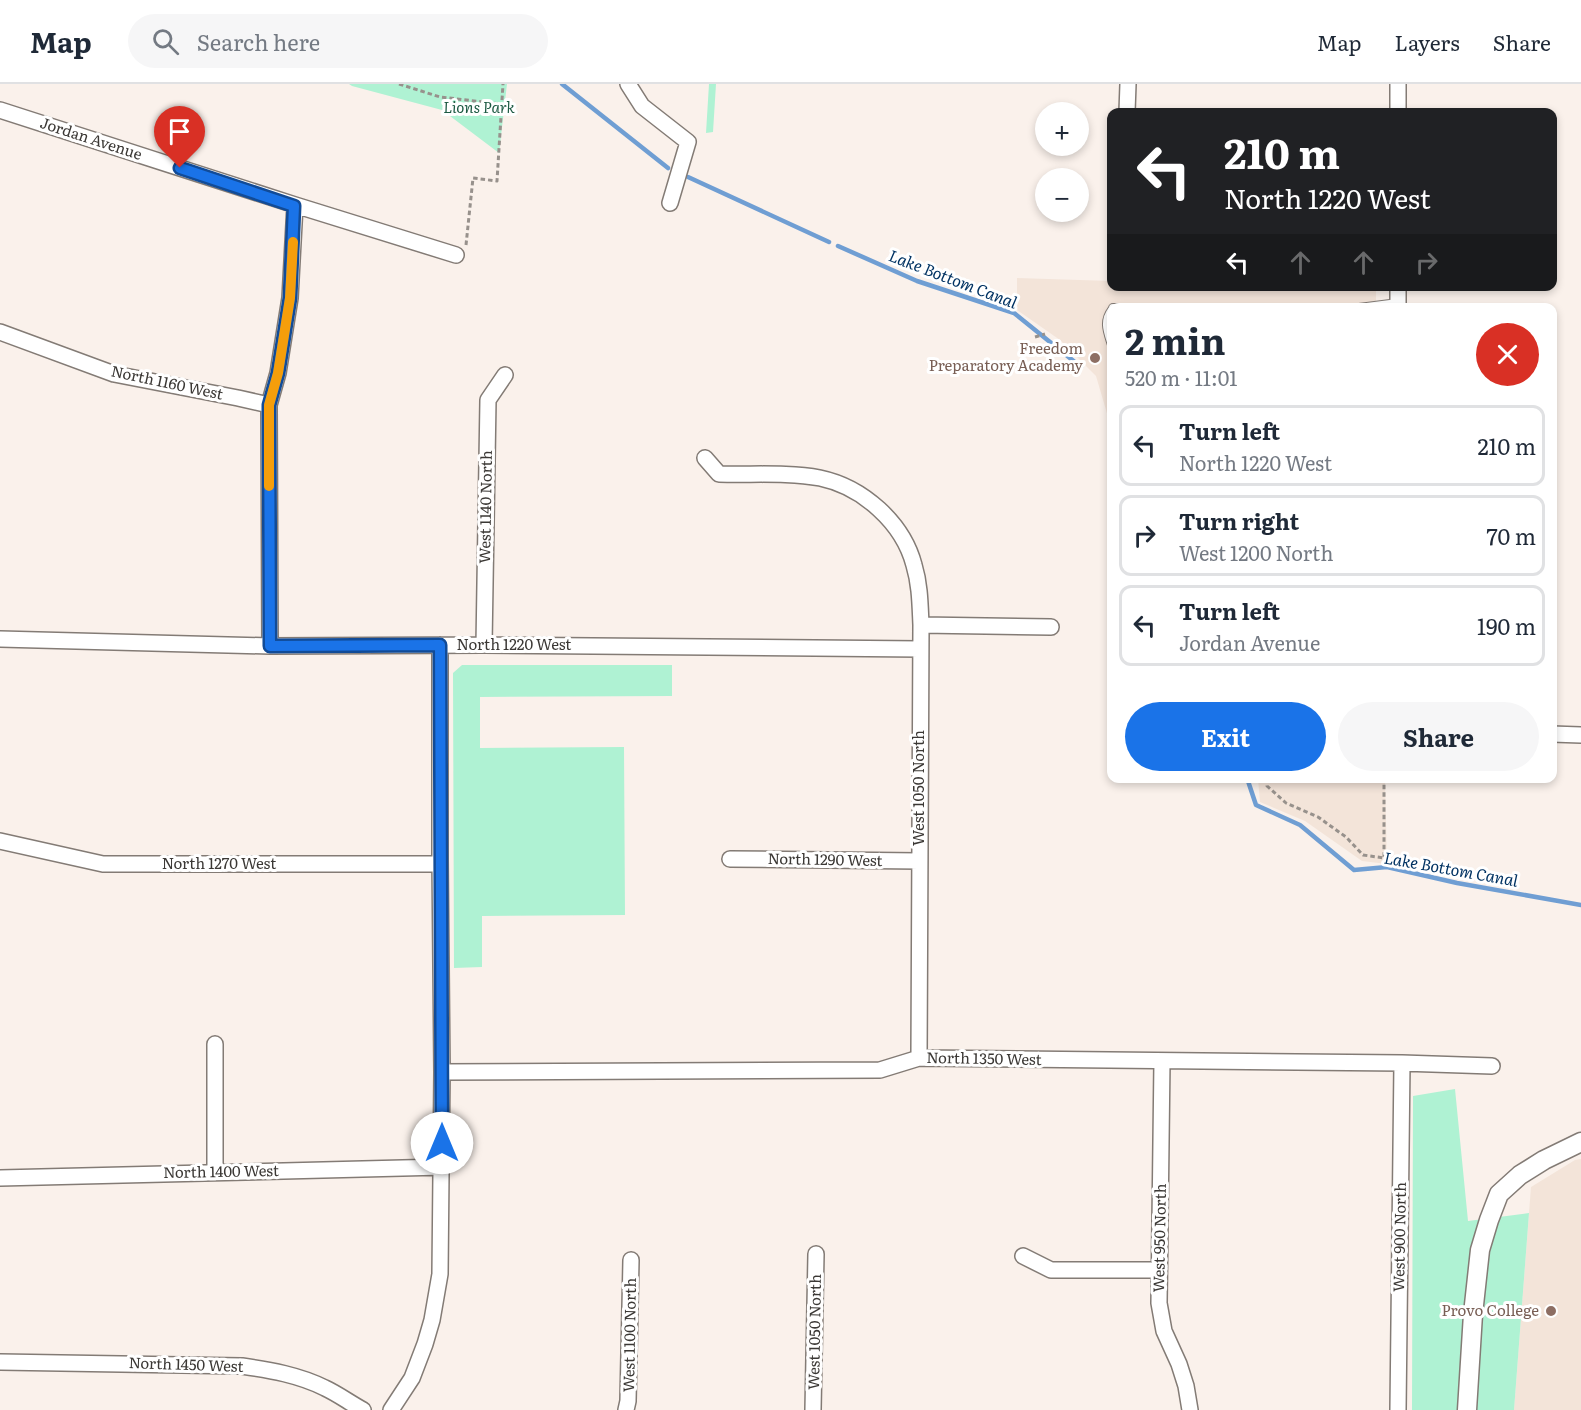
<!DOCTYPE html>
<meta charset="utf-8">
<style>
body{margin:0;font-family:Literata,serif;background:#f6f6f7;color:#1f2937;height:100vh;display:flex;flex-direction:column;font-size:22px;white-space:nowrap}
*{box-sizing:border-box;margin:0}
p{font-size:20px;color:#747a83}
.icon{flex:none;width:33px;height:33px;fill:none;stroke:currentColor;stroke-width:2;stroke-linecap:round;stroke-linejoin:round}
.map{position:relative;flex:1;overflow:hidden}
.details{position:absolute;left:1107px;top:219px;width:450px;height:480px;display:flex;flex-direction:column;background:#fff;border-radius:12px;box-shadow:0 3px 9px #0003}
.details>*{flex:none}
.top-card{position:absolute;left:1107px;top:24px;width:450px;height:183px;border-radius:12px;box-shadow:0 3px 9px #0003;background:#202124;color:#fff;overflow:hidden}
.buttons{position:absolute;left:1035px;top:18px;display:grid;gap:12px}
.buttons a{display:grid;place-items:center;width:54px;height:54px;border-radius:50%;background:#fff;box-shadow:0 3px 9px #0003;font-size:30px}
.pin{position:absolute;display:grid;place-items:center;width:51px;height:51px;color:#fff;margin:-62px -26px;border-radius:50% 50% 50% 0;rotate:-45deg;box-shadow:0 0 6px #0007}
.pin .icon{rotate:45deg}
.me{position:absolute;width:66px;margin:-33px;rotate:0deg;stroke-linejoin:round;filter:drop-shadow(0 0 4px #0008)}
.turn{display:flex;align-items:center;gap:21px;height:126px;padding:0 18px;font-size:27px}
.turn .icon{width:78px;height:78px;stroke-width:2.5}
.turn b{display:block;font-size:42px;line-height:51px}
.lanes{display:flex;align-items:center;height:57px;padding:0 18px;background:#0003;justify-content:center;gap:30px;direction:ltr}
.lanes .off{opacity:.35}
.round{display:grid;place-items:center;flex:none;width:63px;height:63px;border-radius:32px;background:#f6f6f7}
.overview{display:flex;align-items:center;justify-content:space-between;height:102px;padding:0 18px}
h1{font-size:36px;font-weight:700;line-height:45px}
.button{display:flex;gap:12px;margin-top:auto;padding:12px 18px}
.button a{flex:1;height:69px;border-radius:36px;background:#1a73e8;color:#fff;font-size:24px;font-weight:700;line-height:69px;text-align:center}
.button a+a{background:#f6f6f7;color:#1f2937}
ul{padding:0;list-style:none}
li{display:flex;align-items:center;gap:18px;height:81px;margin:0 12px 9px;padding:0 6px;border:3px solid #e0e1e3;border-radius:12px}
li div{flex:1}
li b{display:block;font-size:22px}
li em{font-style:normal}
header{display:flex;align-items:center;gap:36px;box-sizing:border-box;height:84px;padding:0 30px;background:#fff;border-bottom:2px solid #e0e1e3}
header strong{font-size:28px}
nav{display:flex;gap:33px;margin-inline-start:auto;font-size:21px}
.search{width:420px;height:54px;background:#f6f6f7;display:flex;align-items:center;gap:15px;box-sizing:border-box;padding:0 21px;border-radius:33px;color:#747a83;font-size:22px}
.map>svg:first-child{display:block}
</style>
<header>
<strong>Map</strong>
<div class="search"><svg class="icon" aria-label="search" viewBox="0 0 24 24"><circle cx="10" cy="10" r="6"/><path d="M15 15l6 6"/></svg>Search here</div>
<nav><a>Map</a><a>Layers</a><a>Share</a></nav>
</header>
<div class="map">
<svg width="1581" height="1326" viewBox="0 0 1581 1326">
<rect width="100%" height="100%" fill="#faf1eb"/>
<path fill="#f3e4d9" d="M1017,194L1111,197L1112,202L1376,204V223L1112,224L1111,343L1096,292L1060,256L1017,226Z
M1258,695H1385L1387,780L1362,777L1305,737L1260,718Z
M1581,1075V1326H1514L1531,1103L1575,1076Z"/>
<path fill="#aff2d3" d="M349,0H507L499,69L442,26L352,2Z
M709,0H716L713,48L706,49Z
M462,581H672V612L480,613V664L624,663L625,831L482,832V883L454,884L453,589Z
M1455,1005L1468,1137L1529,1129L1514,1326H1412L1413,1012Z"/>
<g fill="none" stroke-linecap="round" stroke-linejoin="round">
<path stroke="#6f9ed3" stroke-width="4.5" d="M562,0L668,84
M688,93L829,158
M838,162L917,197L1014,229L1081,283
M1247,694L1256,721L1300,741L1354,786L1387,783L1457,799L1581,821"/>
<defs>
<path id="service" d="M1113,224H1124
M1359,224L1398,219
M1112,226C1103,238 1108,248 1112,261"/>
<path id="minor" d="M628,0L642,22L688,58L670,119
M0,26L295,121L456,171
M1127,28L1128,0
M1398,28V0
M1398,224V202
M0,248L114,290L238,314L269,321
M705,374L719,390C752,391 788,388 820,394C863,403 903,439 914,481C920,501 920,520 921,541L919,974
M921,541L1051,543
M0,555L270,562L484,561L920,565
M484,561L488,316L505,291
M270,562L269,321L278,289L290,214L295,121
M1552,650L1581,651
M0,757L103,780H440
M730,775L919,777
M215,960V1088
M1162,977L1159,1219L1164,1247L1179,1280L1186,1302L1190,1326
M442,988L880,986L919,974L1402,979L1492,982
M0,1094L442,1083
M1023,1172L1051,1186H1159
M0,1278L242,1282C270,1286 299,1291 325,1304C338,1310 350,1319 363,1326
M391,1326L412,1294L425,1260L432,1236L440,1190L442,988L440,775V561
M626,1326L628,1317L631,1176
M813,1326L816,1170
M1398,1326L1402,979"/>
<path id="tertiary" d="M1467,1326L1473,1230L1480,1166L1489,1136L1499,1110L1520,1091L1544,1076L1581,1058"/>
</defs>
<use href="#service" stroke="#837b75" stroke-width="10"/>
<use href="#minor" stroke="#837b75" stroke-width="18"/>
<use href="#tertiary" stroke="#837b75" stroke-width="21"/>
<path stroke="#97918c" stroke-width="3" stroke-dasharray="4.5 3" stroke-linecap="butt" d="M399,0L440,13L501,20
M466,161L473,94L497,97L503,0
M1035,253L1045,250
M1267,694V702L1286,719L1318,733L1346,753L1363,771L1384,774V694"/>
<use href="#service" stroke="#fff" stroke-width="8"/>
<use href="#minor" stroke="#fff" stroke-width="15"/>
<use href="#tertiary" stroke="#fff" stroke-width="18"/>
</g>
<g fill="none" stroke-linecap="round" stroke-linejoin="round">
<defs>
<path id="route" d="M180,84L294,122L290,214L278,289L269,321L270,562L440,561L442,1059"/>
</defs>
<use href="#route" stroke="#114b97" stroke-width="15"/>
<use href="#route" stroke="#1a73e8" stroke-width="10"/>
<path stroke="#f59e0b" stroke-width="10" d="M269,402V321L278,289L290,214L293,158"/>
</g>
<g fill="#8d6e63" stroke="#fff" stroke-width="2">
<circle cx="1095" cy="274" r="6"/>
<circle cx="1551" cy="1227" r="6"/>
</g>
<g text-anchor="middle" stroke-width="6" stroke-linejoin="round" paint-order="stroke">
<g font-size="15" font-style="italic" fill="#1d5a43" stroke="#fff">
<text x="479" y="29">Lions Park</text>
</g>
<g font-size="15" fill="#3b3835" stroke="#fff">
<text transform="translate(91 55) rotate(18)" y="5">Jordan Avenue</text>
<text transform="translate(167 299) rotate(12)" y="5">North 1160 West</text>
<text transform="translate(486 423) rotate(-89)" y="5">West 1140 North</text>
<text x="514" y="566">North 1220 West</text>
<text transform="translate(919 704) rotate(-90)" y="5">West 1050 North</text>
<text transform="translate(825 776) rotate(1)" y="5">North 1290 West</text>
<text x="219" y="785">North 1270 West</text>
<text transform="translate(984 975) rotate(1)" y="5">North 1350 West</text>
<text transform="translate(221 1088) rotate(-1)" y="5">North 1400 West</text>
<text transform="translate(1400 1153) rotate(-89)" y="5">West 900 North</text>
<text transform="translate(1160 1154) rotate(-89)" y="5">West 950 North</text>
<text transform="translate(815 1248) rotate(-89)" y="5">West 1050 North</text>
<text transform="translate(630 1251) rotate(-89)" y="5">West 1100 North</text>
<text transform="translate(186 1281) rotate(2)" y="5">North 1450 West</text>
</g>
<g font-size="15" fill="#785e54" stroke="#fff" text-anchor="end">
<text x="1083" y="270">Freedom<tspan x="1083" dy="17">Preparatory Academy</tspan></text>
<text x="1539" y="1232">Provo College</text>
</g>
<g font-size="16" font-style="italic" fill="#003262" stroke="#fff">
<text transform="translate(953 195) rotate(21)" y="6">Lake Bottom Canal</text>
<text transform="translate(1451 785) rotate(10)" y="6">Lake Bottom Canal</text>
</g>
</g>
</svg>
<div class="buttons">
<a>+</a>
<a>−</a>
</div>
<div class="pin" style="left:180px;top:84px;background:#d93025"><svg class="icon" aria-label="arrive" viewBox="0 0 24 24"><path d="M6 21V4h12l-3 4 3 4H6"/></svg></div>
<svg class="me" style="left:442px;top:1059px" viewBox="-20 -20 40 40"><circle r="19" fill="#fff"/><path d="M0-13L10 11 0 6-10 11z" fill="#1a73e8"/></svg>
<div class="top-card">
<div class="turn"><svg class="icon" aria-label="left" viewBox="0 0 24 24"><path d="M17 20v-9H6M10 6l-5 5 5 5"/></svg><div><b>210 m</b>North 1220 West</div></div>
<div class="lanes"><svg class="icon" aria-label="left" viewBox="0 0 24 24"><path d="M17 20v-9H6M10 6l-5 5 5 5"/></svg><svg class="icon off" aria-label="ahead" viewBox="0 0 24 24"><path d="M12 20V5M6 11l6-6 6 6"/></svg><svg class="icon off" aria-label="ahead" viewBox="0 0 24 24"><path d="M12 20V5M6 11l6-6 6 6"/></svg><svg class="icon off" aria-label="right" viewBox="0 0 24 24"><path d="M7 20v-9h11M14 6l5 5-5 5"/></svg></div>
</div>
<section class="details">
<div class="overview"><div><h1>2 min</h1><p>520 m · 11:01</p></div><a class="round" style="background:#d93025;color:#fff"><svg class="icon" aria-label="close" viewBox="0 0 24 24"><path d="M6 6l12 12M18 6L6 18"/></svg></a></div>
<ul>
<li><svg class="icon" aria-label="left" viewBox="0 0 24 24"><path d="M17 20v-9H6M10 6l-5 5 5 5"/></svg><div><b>Turn left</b><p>North 1220 West</p></div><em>210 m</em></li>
<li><svg class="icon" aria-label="right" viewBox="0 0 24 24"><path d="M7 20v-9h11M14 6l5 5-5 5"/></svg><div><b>Turn right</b><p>West 1200 North</p></div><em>70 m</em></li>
<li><svg class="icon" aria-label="left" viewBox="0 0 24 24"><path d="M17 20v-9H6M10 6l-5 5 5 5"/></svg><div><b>Turn left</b><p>Jordan Avenue</p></div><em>190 m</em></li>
</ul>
<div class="button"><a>Exit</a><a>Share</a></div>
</section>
</div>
